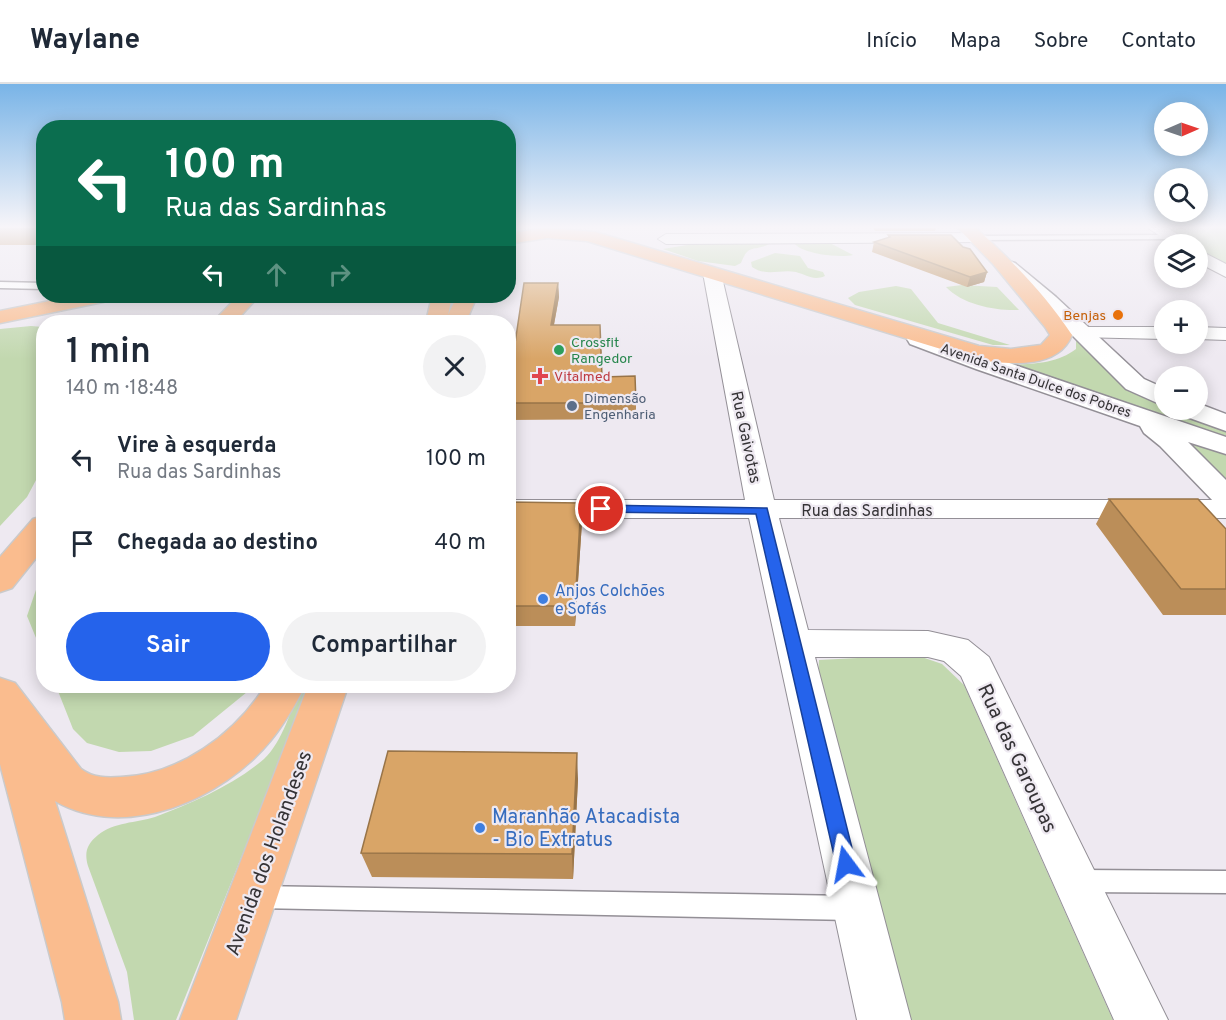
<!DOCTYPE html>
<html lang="pt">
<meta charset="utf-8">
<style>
body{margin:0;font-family:Overpass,sans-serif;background:#f2f2f3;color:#1f2937;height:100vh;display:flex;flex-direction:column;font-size:22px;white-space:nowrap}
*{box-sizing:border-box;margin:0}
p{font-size:20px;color:#747a83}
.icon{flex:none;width:33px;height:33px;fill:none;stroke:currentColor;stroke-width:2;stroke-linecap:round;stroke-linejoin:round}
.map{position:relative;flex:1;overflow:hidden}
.details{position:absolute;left:36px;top:231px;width:480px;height:378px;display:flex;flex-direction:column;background:#fff;border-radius:24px;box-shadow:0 3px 15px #0003}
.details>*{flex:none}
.hud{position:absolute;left:36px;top:36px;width:480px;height:183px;border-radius:24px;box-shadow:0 3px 15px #0003;background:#0b6e4f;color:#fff;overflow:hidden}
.needle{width:39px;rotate:88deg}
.tools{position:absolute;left:1154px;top:18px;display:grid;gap:12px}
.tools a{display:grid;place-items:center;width:54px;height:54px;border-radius:50%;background:#fff;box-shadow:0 3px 15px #0003;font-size:30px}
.pin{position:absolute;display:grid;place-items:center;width:51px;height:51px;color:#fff;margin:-26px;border:3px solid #fff;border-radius:50%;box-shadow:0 2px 6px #0007}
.me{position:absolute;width:66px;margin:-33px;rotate:347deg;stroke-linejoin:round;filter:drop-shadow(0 0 4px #0008)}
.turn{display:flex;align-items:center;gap:21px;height:126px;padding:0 30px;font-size:27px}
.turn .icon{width:78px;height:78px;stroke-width:2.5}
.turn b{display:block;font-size:42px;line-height:51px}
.lanes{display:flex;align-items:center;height:57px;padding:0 30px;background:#0003;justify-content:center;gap:30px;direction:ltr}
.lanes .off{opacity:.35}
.round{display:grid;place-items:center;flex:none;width:63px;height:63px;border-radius:32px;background:#f2f2f3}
.overview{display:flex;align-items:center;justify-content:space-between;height:102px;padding:0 30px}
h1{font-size:36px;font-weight:600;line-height:45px}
.button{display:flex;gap:12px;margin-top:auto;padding:12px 30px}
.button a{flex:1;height:69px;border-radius:36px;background:#2563eb;color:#fff;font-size:24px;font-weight:600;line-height:69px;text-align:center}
.button a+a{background:#f2f2f3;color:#1f2937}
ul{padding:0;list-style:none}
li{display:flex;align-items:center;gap:18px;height:84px;padding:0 30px}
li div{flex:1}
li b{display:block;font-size:22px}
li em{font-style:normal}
header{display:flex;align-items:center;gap:36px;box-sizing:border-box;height:84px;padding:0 30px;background:#fff;border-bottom:2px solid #e0e1e3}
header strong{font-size:28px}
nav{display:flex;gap:33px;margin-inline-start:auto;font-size:21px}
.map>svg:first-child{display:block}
</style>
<header>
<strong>Waylane</strong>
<nav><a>Início</a><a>Mapa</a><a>Sobre</a><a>Contato</a></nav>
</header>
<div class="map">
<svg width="1226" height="936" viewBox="0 0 1226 936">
<rect width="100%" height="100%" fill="#eee9f1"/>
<path fill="#c2d8af" d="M1165,144H1226V182L1197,164V160H1191Z
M828,158L853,171C839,174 802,170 794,159Z
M771,159C754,169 749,158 741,179L735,182L698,177L663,165L693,160Z
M775,169L800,172L808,184L823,188L825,192C813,197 807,191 796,188C780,185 767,193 752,183L751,178Z
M962,201L997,203L1019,226C996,227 963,221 946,203Z
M896,202L911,205L938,239L1010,261H993L855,221L848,214L859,208Z
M31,242L43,243V383L27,413L0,442V245Z
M1072,249L1164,319V326H1179L1226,345V355L1011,281C1034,280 1058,279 1076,265V256Z
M1179,353L1226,366V400Z
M43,490H44L43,571L27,532L38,500Z
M916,571L942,580L964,601L1113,936H908L818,594L819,576Z
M56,602H251L247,608L193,652L151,667L119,668L87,659L73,645Z
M301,602H310L176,936H134L127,888L88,782C84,768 87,760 98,751C114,738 136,739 155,733C192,719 234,701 264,675C283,657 291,625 301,602Z"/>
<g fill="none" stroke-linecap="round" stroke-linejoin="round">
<defs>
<path id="lane" d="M1170,151L1174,153L1173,155L977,156L973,154L977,152Z
M0,198L44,199V205L0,204Z
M1079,786L1226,787V809L1079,808L1071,805L1068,797L1071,789Z
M257,802L851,812L859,816L863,824L859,832L851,836L257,824L249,821L246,813L249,805Z"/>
<path id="street" d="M1148,144H1168L1191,160H1172Z
M977,149L985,154L983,158L666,160L658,155L666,150Z
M1197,165L1226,180V193L1197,178Z
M712,184L718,185L721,189L774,416H1226V434H779L808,546L928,547L968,556L989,573L1168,936H1114L961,592L944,577L928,573H815L911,936H857L749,434H508V416H745L703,189L706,185Z
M1083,243H1164V255L1076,253L1072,249L1076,245Z
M1197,243L1226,244V256L1197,255Z"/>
<path id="secondary" d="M1008,177L1015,179L1056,213L1144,295L1164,304V322L1126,305L1042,221L1001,187L999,183L1001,179Z
M918,248L1226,353V370L1188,358L1226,396V422L1215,419L1160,362L1144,349L1140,342L976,285L910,260L907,255L910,250Z
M1197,319L1226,330V347L1184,332L1180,326H1197Z"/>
<path id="primary" d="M545,144L595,148L979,262L1011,265L1041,261L1050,251L1045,243L993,180L958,144H976C1011,176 1046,211 1072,251C1058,286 1008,280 977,276L587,157L547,154L508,160V150Z
M75,212H113L110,216L103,218L0,239V227Z
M238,212H259L235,238H213Z
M432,212H452L448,231L457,212H477L466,238H426Z
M44,432V464L12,504L0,508V473L33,435Z
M0,594L15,599L81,685C93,694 107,694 121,693C179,691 235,650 265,602H305C295,621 285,639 271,656C223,715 126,758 55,717L118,918L121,936H65L62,918L0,680Z
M308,602H348L236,936H180Z"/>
</defs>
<use href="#lane" stroke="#938f96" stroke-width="3"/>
<use href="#street" stroke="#938f96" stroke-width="2"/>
<use href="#secondary" stroke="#938f96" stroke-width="3"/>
<use href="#primary" stroke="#cacacb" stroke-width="3"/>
<use href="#lane" fill="#fff" fill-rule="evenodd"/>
<use href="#street" fill="#fff" fill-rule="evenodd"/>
<use href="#secondary" fill="#fff" fill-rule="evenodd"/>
<use href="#primary" fill="#fabc8e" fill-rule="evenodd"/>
</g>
<path fill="#bb8e59" d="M0,144H44V161H0Z
M873,144H936L935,147H875Z
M888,151L987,188L984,198L967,203L872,168L874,158L888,154Z
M558,199L559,213L554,241L602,293L636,319V335L508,336V293H510Z
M1109,415L1226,445V531H1163L1096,440Z
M508,418L582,438L575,542H508Z
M578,695L573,795L372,793L361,769Z"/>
<path fill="#987448" d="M987,188L984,198L967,203L970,193Z
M558,199L559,213L551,256V241Z
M581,419L582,438L575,542V522Z
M577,669L578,695L573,795L572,770Z"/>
<path fill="#d9a567" stroke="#987448" stroke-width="1.5" d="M0,144H44V145H0Z
M888,151H951L963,163L970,165L987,188L970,193L874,158L890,153Z
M524,199H558L551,241H600L602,293L635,292L636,319H508V293H510Z
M1109,415H1198L1226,445V505H1181Z
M508,418L581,419L575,522H508Z
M388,667L577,669L572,770L361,769Z"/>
<linearGradient id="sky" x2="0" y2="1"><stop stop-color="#79b4e7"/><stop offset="0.52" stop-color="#f7f5f9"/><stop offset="1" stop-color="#f7f5f9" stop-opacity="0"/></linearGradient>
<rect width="1226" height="275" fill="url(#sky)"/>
<path fill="#2563eb" stroke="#184099" stroke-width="1.5" d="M601,421L767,424L856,780L854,786L846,789L839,786L836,780L756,430L596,428L594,425Z"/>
<circle fill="#e8710a" stroke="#eee9f1" stroke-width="2" cx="1118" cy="231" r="6"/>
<circle fill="#2e9e5b" stroke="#eee9f1" stroke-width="2" cx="559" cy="266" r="6"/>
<path fill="#e0444e" stroke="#eee9f1" stroke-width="2" d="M537 283h6v6h6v6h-6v6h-6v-6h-6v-6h6z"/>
<circle fill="#5c6f8a" stroke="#eee9f1" stroke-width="2" cx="572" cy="322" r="6"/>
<g fill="#3f7fe0" stroke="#eee9f1" stroke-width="2">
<circle cx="543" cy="515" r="6"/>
<circle cx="480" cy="744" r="6"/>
</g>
<g text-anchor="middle" stroke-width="4.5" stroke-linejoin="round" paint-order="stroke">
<g font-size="14" fill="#c56008" stroke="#eee9f1" text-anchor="end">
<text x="1106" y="236">Benjas</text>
</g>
<g font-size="14" fill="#27864d" stroke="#eee9f1" text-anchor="start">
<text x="571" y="263">Crossfit<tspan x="571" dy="16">Rangedor</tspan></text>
</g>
<g font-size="14" fill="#be3a42" stroke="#eee9f1" text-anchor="start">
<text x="554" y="297">Vitalmed</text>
</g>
<g font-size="14" fill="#353336" stroke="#eee9f1">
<text transform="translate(1036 296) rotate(19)" y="5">Avenida Santa Dulce dos Pobres</text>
</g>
<g font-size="14" fill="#4e5e75" stroke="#eee9f1" text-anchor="start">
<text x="584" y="319">Dimensão<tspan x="584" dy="16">Engenharia</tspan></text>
</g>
<g font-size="16" fill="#353336" stroke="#eee9f1">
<text transform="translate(747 353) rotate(78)" y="6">Rua Gaivotas</text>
<text x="867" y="432">Rua das Sardinhas</text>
</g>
<g font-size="16" fill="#366cbe" stroke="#eee9f1" text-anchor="start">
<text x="555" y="512">Anjos Colchões<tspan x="555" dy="18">e Sofás</tspan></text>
</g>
<g font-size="20" fill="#353336" stroke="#eee9f1">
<text transform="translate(1018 674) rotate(65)" y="7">Rua das Garoupas</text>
<text transform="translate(268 769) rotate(-70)" y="7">Avenida dos Holandeses</text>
</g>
<g font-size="20" fill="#366cbe" stroke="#eee9f1" text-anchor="start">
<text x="492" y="739">Maranhão Atacadista<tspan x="492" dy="23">- Bio Extratus</tspan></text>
</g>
</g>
</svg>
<div class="tools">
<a><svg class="needle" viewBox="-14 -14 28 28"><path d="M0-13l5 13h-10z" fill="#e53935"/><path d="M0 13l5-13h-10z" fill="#747a83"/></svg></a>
<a><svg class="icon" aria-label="search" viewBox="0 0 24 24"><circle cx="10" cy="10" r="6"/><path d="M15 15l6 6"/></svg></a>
<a><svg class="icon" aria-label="layers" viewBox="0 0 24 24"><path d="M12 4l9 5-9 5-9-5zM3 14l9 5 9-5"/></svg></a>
<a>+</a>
<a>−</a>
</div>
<div class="pin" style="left:601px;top:425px;background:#d93025"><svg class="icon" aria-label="arrive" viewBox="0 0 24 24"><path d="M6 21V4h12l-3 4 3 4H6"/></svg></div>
<svg class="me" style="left:846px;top:780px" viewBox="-20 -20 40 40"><path d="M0-17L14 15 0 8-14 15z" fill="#2563eb" stroke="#fff" stroke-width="4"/></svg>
<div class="hud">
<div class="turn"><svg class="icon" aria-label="left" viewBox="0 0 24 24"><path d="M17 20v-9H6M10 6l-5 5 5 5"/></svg><div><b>100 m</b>Rua das Sardinhas</div></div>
<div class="lanes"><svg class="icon" aria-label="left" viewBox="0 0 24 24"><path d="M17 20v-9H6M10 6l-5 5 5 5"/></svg><svg class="icon off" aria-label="ahead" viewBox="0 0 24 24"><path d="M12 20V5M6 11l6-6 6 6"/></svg><svg class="icon off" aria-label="right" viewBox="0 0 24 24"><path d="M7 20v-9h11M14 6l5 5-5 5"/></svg></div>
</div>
<section class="details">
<div class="overview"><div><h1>1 min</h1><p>140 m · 18:48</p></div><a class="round"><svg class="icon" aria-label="close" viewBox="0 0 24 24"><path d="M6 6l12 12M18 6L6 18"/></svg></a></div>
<ul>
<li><svg class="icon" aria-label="left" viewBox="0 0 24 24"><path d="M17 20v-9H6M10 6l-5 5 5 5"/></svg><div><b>Vire à esquerda</b><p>Rua das Sardinhas</p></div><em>100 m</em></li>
<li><svg class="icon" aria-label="arrive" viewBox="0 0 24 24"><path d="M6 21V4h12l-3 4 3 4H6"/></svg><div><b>Chegada ao destino</b></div><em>40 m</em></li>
</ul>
<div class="button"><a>Sair</a><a>Compartilhar</a></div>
</section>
</div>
